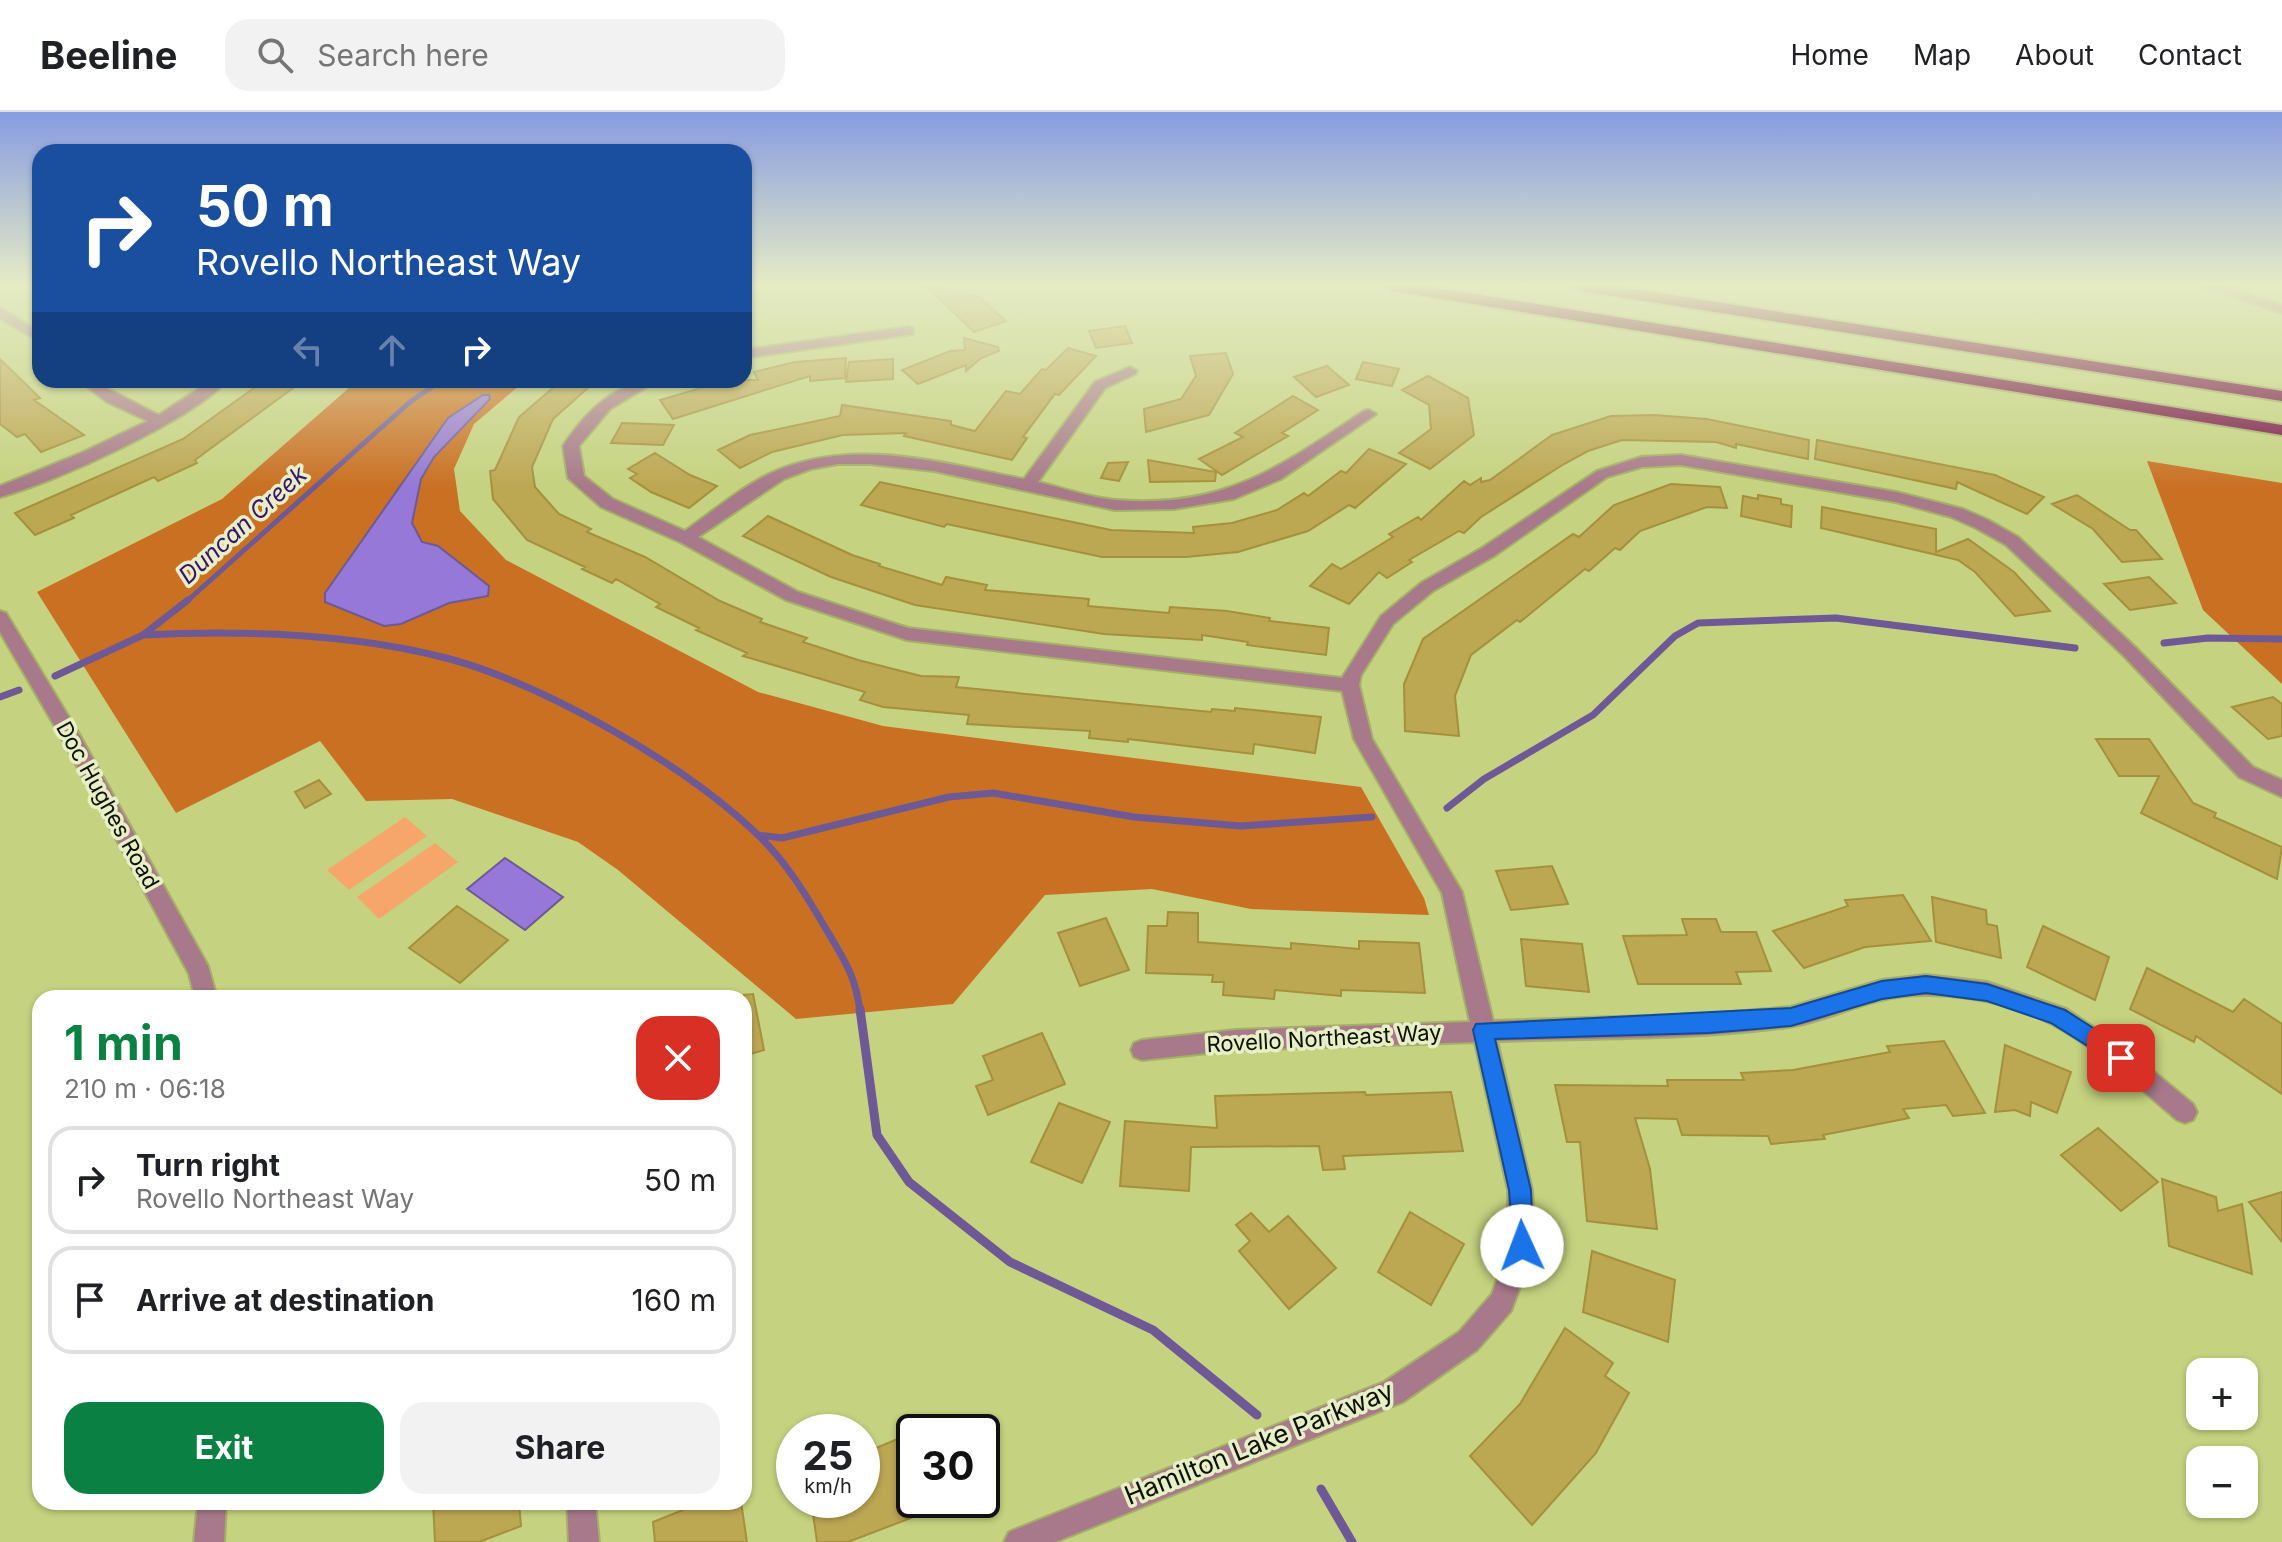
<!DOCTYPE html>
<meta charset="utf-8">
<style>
body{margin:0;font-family:Inter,sans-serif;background:#f2f2f2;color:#202124;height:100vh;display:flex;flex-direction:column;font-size:30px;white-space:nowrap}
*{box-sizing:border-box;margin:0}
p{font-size:26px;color:#757577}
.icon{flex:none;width:44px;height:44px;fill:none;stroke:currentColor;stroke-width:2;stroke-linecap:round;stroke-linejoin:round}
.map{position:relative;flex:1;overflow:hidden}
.drawer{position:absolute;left:32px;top:878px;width:720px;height:520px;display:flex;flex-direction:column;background:#fff;border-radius:24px;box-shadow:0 2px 6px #0004}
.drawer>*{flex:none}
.hud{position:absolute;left:32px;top:32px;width:720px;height:244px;border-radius:24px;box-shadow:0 2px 6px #0004;background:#1a4fa0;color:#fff;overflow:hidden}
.buttons{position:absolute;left:2186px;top:1246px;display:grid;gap:16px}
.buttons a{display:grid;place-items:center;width:72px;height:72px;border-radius:16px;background:#fff;box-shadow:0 2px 6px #0004;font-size:40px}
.speed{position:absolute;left:776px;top:1302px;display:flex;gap:16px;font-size:40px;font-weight:700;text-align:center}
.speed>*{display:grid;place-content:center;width:104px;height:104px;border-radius:50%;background:#fff;box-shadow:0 2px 6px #0004;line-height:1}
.speed small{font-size:20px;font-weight:400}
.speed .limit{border:4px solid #111;border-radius:12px;background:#fff;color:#111}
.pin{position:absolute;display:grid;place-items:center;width:68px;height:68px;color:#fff;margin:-34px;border-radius:16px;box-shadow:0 4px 12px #0006}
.me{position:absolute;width:88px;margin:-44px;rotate:358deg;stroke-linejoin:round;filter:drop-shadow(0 0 6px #0008)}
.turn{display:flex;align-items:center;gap:28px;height:168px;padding:0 32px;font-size:36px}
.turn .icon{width:104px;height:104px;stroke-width:2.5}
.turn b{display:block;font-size:56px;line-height:68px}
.lanes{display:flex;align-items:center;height:76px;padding:0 32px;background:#0003;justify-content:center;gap:40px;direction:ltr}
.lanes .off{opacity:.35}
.round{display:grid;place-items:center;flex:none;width:84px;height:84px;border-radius:24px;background:#f2f2f2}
.headline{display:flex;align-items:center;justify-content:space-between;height:136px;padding:0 32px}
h1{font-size:48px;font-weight:700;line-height:60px;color:#0b8043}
.button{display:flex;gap:16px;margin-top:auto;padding:16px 32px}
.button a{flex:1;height:92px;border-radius:24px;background:#0b8043;color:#fff;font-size:32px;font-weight:700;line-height:92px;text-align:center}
.button a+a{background:#f2f2f2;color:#202124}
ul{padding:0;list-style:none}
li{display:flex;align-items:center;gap:24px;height:108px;margin:0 16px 12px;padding:0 16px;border:4px solid #e0e0e0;border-radius:24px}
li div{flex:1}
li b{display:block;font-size:30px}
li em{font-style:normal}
header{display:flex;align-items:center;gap:48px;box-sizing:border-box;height:112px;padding:0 40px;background:#fff;border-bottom:2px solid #e0e0e0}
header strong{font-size:38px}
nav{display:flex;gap:44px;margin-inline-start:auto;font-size:28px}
.search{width:560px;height:72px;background:#f2f2f2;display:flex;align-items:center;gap:20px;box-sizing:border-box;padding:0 28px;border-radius:24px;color:#757577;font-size:30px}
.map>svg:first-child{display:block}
</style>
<header>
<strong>Beeline</strong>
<div class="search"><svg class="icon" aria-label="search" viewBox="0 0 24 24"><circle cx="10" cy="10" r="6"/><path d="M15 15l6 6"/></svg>Search here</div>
<nav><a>Home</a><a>Map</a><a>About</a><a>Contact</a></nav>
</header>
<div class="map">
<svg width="2282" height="1430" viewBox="0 0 2282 1430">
<rect width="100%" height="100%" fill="#c5d27f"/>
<path fill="#f7a66b" d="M405,705L427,724L349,778L327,758Z
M435,731L458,750L379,807L357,785Z"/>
<path fill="#c97023" d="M358,268H526L474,312L454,357L460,399L506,448L758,580L883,614L1361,675L1424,786L1429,803L1251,797L1152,777L1045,783L953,892L796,907L618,758L578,730L452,687L366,689L320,629L176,701L37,480L222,387Z
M2147,349L2282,371V572L2203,498Z"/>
<path fill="#9578d7" stroke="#6c5996" stroke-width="2" d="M483,283H489L490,287L434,345L421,367L412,411L422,430L438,434L489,474L488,484L449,491L401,512L384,514L325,490V481L448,306Z
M505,746L563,785L525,818L467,777Z"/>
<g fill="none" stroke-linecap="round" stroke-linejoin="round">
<path stroke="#6c5996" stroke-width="5" d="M186,490L410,290L442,268"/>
<path stroke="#6c5996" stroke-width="7" d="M143,523C244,518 352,521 450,547C547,574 686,653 759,724C787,751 806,783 826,817C844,848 855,862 860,899
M2164,531L2208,526L2282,527
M55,564L143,523L188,488
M0,585L19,578
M1447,696L1484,667L1593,603L1675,524L1698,511L1836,506L2075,536
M758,723L782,726L949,685L993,681L1134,705L1241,714L1372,705"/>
<path stroke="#6c5996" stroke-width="9" d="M860,897L877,1023L909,1070L1010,1150L1153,1218L1257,1303
M1321,1377L1352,1430"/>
</g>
<path fill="#bca753" stroke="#a5903b" stroke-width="2" d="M926,174L979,185L1006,209L974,220Z
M1125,214L1132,231L1096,236L1089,219Z
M964,226L998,235L999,239L981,246L966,259V253L918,272L902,258L950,239L965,238Z
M1068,236L1096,244L1059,283L1055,282L1023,325L1027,326L1012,348L904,324L906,321L843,323L772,340L740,356L718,338L750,323L840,304L842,293L951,309V313L975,319L1006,279L1020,282L1042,257L1046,258Z
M1226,241L1233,262L1209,303L1146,320L1144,297L1181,287L1196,264L1190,244Z
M846,246L845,266L810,269V264L673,307L660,288L728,268H758L754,260L795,250Z
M0,247L40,286L34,288L84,323L41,340L25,322L17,325L0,312Z
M893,247V267L846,270L849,250Z
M1363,250L1399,257L1392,274L1356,267Z
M1327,254L1349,273L1316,285L1294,265Z
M1428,264L1468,286L1474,323L1430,357L1399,341L1431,317L1429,293L1402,278Z
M265,268H304L195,348L197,351L158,369L154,365L71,403L74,406L35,423L15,401L183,327Z
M562,268H597L553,307L532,355L535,375L559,402L591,417L587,420L645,445L720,489L762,507L760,510L807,526L803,530L858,548L921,564L959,565L956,575L1211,600L1212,597L1235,599V596L1321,605L1315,641L1254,632L1253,642L1128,627V630L1089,626L1090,619L967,612L969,603L883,595L860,588L865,580L743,544L747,541L696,518L699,516L656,495L660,492L616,467L612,471L582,457L585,455L527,428L493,387L490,359L495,358L519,305Z
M1293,284L1318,298L1282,321L1288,324L1222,363L1199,347L1243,325L1235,321Z
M1654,303L1707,307L1809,328L1808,347L1736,332V336L1716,330L1622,328L1588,339L1564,352L1481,405L1464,421L1459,419L1409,448L1412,450L1387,466L1379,460L1349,492L1310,474L1332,452L1341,457L1393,425L1389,422L1418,405L1421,408L1464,369L1470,373L1481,366V370L1490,368L1552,323L1611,304Z
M622,311L674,313L663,333L611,331Z
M1817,328L1995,363L2044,385L2027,402L1957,370L1956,377L1815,347Z
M1369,337L1406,352L1355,396L1349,393L1308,419L1238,440L1186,445H1102L947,412L944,415L861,393L880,370L1111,418L1194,421L1193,415L1232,411L1277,398L1304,381L1308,384L1341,359L1346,361Z
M655,341L690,363L717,374L689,396L651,380L630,366L637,362L628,357Z
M1148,348L1216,360L1215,369L1150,370Z
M1128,350L1119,369L1101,366L1108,351Z
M1671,372L1720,375L1727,396L1707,395L1640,419L1620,438L1615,436L1589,459L1585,457L1520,510L1517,508L1471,543L1455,584L1459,624L1405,619L1404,572L1423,527L1573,422L1579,425L1614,393Z
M1758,383L1781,387V392L1792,394L1791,415L1741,404L1743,384L1758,387Z
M2077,383L2130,418H2136L2162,447L2122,450L2093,417L2052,392Z
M1822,395L1936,417V440L1968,427L2014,460L2050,499L2015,504L1975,460L1958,448L1821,416Z
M768,404L852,443L880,452L879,454L942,473L946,465L987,473L985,478L1089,487L1088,494L1169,501L1170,495L1227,499L1270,506L1269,509L1329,516L1326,543L1247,533L1248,530L1202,523V528L1104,522L915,493L831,465L743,424Z
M2149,465L2176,491L2130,498L2104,472Z
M2273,585L2282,592V624L2268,627L2232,595Z
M2096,627H2149L2193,691L2216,701L2214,705L2282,735L2277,767L2141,701L2159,664H2119Z
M319,668L331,682L305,696L295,680Z
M1552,754L1568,792L1511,798L1496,759Z
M1903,783L1931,829L1865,835L1804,856L1773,819L1848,794L1845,788Z
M1932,785L1986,798L1987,812L1997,814L2001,846L1936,830Z
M457,794L508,828L460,871L409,836Z
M1168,800L1198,801V830L1291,837V831L1359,837V829L1419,831L1425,881L1341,878V884L1275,878L1274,887L1223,883L1224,870H1212L1213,863L1146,861L1148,814H1167Z
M1106,806L1129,858L1080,874L1058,821Z
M1682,807H1716L1721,820H1756L1771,859L1736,860L1741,872H1638L1623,824L1687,823Z
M2043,814L2109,845L2095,888L2027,855Z
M1521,827L1582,832L1589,880L1526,874Z
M2147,856L2233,900L2244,887L2282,912V982L2196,924L2194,930L2130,897Z
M753,882L764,938L744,944V883Z
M1042,921L1065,972L988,1003L976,974L993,968L983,944Z
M1944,929L1985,1001L1953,1004L1946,993L1903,997L1909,1006L1823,1023L1825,1027L1771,1032L1768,1024L1682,1023L1677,1007L1635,1006L1650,1057L1657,1117L1587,1109L1580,1030H1567L1555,973L1668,974L1667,968H1744L1741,961L1793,958L1890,940L1887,934Z
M2005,933L2071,960L2057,1001L2031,990L2030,1004L2015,998L1995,1000Z
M1365,980L1366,983L1451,980L1463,1039L1343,1044L1345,1057L1323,1058L1319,1034L1191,1035L1189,1079L1120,1074L1125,1009L1217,1016L1215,984Z
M1059,991L1110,1010L1082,1071L1031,1050Z
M2098,1016L2158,1070L2121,1099L2061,1043Z
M2162,1067L2216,1085L2218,1099L2242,1092L2252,1162L2169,1134Z
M2282,1080V1130L2249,1090Z
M1410,1100L1464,1132L1431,1193L1378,1160Z
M1251,1101L1269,1120L1288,1104L1336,1156L1289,1197L1239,1139L1250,1129L1236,1113Z
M1592,1139L1675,1168L1668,1230L1583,1200Z
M1565,1216L1613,1251L1605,1264L1629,1281L1596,1341L1532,1413L1470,1344L1520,1292Z
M914,1320V1388H958L848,1430H817L811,1388H862V1342Z
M433,1390H519L521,1414L479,1430H435Z
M703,1390H741L747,1430H655L653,1410Z"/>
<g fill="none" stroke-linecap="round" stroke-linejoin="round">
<defs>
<path id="minor" d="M2202,174H2223L2282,193V201Z
M0,196L40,220V230L0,206Z
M908,215L913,216V222L744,246V238Z
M1130,255L1137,259L1135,262L1105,276L1038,370C1063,376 1090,386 1116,388C1225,397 1279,355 1364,299L1369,298L1376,302L1281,367L1234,387L1174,397L1115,398L934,359L870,352H838L811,357L784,367L698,425L798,480L908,516L1342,566L1381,504L1421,471L1482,436L1597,359L1641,345L1681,343L1896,380L1963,397L1988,408L2018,425L2136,536L2253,655L2282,668V685L2239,665L2124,544L2006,433L1976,416L1951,405L1896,390L1681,353L1642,355L1607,365L1494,444L1433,479L1393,512L1361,563L1359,573L1372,627L1462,780L1493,909L1709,902L1791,895L1882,868L1926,863L1987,870L2066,897L2129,939L2193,992L2197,1000L2193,1008L2185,1011L2177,1008C2137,974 2098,937 2052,912C2006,887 1932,876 1881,888C1850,895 1819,911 1788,915C1692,928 1594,926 1497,929L1532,1078L1535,1134L1511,1199L1477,1238L1403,1290L1055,1430H1004L1009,1420L1384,1270L1459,1220L1492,1182L1509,1134L1508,1078L1475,930L1236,938L1142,948L1134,945L1131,938L1134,931L1142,928L1236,918L1470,910L1442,781L1354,627L1342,579L907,528L786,488L680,430L601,395L568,366L563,334C585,301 616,268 658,268L610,297L579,334L584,364L613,387L685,419C713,399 740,376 771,361C852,324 941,351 1024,367L1095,270Z
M78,268C99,268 136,293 159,303L212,268H228C192,308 54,371 0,385V374L81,341L148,309L107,290Z
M0,499L6,501L79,622L208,854L217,886H195L189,862L64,630L0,520Z
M198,1390H226L224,1430H194Z
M567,1390H595L599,1430H569Z"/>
<path id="highway" d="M1385,174H1425L2282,313V323L1393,179Z
M1573,174H1614L2282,279V289L1581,179Z"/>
</defs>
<use href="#minor" stroke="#a4af68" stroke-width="4"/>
<use href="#highway" stroke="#a4af68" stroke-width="4"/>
<use href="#minor" fill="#a8798a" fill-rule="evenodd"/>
<use href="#highway" fill="#740e43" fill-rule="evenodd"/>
</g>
<linearGradient id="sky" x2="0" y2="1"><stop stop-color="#879ce1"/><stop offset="0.46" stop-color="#e5ebc5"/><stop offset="1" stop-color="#e5ebc5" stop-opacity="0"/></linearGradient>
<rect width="2282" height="375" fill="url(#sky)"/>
<path fill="#1a73e8" stroke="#114b97" stroke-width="2" d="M1926,864L1987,872L2065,898L2129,939L2132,946L2129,952L2121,955L2051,911L1987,889L1926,881L1882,887L1791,914L1709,921L1495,927L1531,1078L1533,1134L1530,1142L1522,1146L1514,1142L1509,1078L1473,918L1476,912L1791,896L1882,869Z"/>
<g text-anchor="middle" stroke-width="7" stroke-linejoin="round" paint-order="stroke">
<g font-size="22" fill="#0e1000" stroke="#e7efc6">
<text transform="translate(108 693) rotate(61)" y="8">Doc Hughes Road</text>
<text transform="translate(1324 926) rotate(-3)" y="8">Rovello Northeast Way</text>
</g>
<g font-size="24" font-style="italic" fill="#371369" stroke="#e7efc6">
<text transform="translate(243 413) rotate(-42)" y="8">Duncan Creek</text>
</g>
<g font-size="26" fill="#0e1000" stroke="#e7efc6">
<text transform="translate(1259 1331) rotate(-22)" y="9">Hamilton Lake Parkway</text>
</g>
</g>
</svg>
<div class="buttons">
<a>+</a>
<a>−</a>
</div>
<div class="speed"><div>25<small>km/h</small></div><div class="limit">30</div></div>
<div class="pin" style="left:2121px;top:946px;background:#d93025"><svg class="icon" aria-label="arrive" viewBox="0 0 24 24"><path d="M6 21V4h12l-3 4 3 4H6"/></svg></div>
<svg class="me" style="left:1522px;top:1134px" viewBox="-20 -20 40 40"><circle r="19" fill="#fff"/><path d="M0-13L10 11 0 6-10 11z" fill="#1a73e8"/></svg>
<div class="hud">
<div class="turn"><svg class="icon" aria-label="right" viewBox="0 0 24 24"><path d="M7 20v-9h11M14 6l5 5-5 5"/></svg><div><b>50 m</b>Rovello Northeast Way</div></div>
<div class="lanes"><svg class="icon off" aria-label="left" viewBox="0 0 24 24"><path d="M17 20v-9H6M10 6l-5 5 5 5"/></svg><svg class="icon off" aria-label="ahead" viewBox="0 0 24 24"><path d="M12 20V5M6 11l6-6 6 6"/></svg><svg class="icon" aria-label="right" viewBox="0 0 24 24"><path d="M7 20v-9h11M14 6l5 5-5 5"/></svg></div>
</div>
<section class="drawer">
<div class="headline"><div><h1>1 min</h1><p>210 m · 06:18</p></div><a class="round" style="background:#d93025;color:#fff"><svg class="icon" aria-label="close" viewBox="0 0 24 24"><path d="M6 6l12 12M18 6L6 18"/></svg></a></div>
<ul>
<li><svg class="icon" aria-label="right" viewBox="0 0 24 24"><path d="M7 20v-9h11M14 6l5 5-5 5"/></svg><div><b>Turn right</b><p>Rovello Northeast Way</p></div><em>50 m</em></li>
<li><svg class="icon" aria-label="arrive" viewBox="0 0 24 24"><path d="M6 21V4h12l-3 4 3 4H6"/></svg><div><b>Arrive at destination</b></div><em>160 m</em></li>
</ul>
<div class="button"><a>Exit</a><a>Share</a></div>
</section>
</div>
